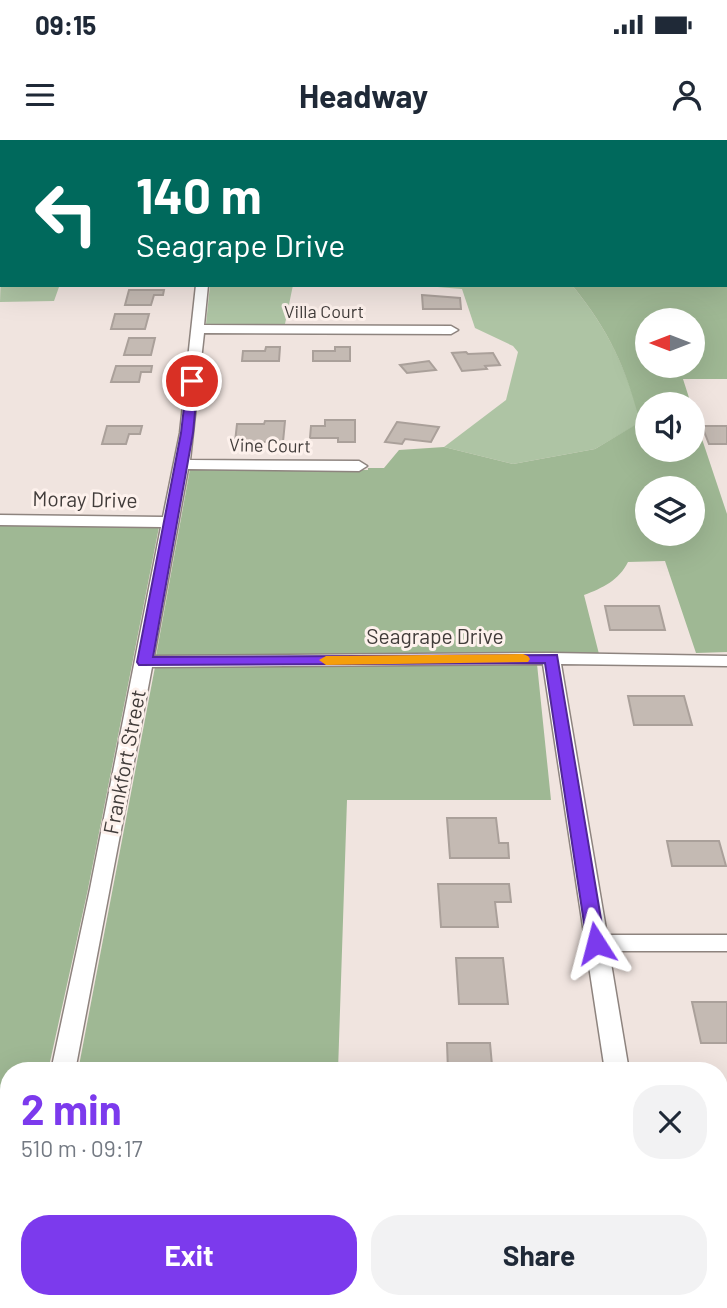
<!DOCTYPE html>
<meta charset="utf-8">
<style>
body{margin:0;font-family:Barlow,sans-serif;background:#f2f2f3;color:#1f2937;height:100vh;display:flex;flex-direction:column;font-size:26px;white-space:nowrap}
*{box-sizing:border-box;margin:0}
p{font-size:23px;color:#747a83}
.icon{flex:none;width:38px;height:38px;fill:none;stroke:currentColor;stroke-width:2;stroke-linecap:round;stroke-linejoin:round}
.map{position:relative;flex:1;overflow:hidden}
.sheet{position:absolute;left:0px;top:922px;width:728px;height:247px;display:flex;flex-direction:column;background:#fff;border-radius:28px 28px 0 0;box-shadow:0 7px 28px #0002}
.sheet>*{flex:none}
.guide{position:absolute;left:0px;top:0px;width:728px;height:147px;box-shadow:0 7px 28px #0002;background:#00695c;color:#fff;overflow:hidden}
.needle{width:46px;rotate:270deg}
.tools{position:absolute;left:635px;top:168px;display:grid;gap:14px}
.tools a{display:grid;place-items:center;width:70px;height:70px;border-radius:50%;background:#fff;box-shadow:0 7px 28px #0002;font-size:35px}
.pin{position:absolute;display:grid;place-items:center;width:60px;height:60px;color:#fff;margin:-30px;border:4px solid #fff;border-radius:50%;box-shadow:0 2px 7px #0007}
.me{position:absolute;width:77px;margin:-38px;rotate:351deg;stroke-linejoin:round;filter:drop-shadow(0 0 5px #0008)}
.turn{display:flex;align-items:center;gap:24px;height:147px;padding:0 21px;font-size:32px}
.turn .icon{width:91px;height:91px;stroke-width:2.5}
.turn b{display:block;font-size:49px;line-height:60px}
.round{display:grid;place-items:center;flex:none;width:74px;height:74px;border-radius:28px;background:#f2f2f3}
.head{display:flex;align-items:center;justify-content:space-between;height:119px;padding:0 21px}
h1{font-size:42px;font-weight:700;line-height:52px;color:#7c3aed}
.action{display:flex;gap:14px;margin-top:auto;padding:14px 21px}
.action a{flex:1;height:80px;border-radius:28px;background:#7c3aed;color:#fff;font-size:28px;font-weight:700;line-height:80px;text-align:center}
.action a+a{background:#f2f2f3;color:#1f2937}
.status{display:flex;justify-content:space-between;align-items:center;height:49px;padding:0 35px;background:#fff;direction:ltr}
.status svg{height:19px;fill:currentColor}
header{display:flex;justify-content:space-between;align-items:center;height:91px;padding:0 21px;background:#fff;font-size:32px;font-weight:700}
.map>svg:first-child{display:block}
</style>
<div class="status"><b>09:15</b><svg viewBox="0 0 49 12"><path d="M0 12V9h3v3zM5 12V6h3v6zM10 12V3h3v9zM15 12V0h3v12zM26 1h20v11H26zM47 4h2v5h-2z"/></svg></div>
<header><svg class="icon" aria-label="menu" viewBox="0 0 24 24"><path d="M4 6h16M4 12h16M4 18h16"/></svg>Headway<svg class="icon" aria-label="person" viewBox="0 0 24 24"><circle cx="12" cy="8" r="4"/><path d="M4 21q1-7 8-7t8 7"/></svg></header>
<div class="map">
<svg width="727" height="1168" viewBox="0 0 727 1168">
<rect width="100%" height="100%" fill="#f0e4df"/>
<path fill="#aec4a4" d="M2,99V145H129L59,147L54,161L0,162Z
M210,145H293L285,184H206Z
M413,145H572C609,191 625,225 641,282L595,309L513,324L444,307L506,260L518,212L513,206L475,188L462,149Z"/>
<path fill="#9fb894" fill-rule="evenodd" d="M727,17V239H683L691,264H648V310H693V272L727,374V512L696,513L665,421L628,422C619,440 603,448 584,455L599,514L156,516L190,329L368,330V328H384L399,310L444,307L513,324L595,309L640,282C625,225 609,191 572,145H726ZM648,180H693V226H648ZM648,348H693V394H648Z
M0,384L159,387L88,749L48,931H9V1112L0,1150Z
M537,524L551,660H347L338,931H78L155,527Z
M32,1160H330L329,1168H30Z"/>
<path fill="#c4bab3" stroke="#aaa09a" stroke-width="2" d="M129,150H164L163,155H154L151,165H125Z
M422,155L460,158L461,169H423Z
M115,174H149L145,189H111Z
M129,198H155L151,215H124Z
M266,207H280L279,221H242L243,211H265Z
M335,207H350V221H313V211H335Z
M466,212L468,214L493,213L500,225L485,226L487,229L462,231L452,213Z
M429,221L436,230L407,233L400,225Z
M116,226H152L151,232H141L139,242H111Z
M325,280H355V302H338V298H310L311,286H325Z
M265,281H285L283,302H235L237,284H264Z
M397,282L439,287L431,302L405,299L402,304L385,302Z
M107,286H142L140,294H129L126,304H102Z
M702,286H727V304H709Z
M605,466H659L665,490H610Z
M628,556H684L692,585H634Z
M447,678H496L499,703H508L509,718H450Z
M667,701H719L726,726H672Z
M438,744H509L511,762H495L498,787H441Z
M456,818H503L508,864H459Z
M692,862H727V903H701Z
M447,903H490L492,925H514V931H448Z"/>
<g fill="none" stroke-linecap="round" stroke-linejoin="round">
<defs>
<path id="minor" d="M0,0H96L97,2H2L0,4Z
M196,145H208L204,185L451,186L458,190L451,194L204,193L190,320L359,321L367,326L359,331L188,329L154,516L551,513L727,516V526L561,524L607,795H727V811H609L629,931H605L543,524L152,527L75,931H51L90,749L161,387L0,385V375L163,377L180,293Z
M9,1150V1160H29L27,1168H0L5,1151Z
M640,1160H668L669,1168H641Z"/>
</defs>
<use href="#minor" stroke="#8e847f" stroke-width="3"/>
<use href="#minor" fill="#fff" fill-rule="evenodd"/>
</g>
<path fill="#7c3aed" stroke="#51269a" stroke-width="2" d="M192,238L198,241L193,293L153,517L557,515L605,803L603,808H589L587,803L545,523L139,525L137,522L181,293L187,241Z"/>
<path fill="#f59e0b" d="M523,514L528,516L530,519L528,522L326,525L319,520L326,516Z"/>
<g text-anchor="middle" stroke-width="6" stroke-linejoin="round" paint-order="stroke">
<g font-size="18" fill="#413c3a" stroke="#fdf1ec">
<text x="324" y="178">Villa Court</text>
<text transform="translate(270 306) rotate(1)" y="6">Vine Court</text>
</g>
<g font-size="21" fill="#413c3a" stroke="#fdf1ec">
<text transform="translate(85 360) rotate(1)" y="7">Moray Drive</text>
<text x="435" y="504">Seagrape Drive</text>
<text transform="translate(125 622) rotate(-79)" y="7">Frankfort Street</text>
</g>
</g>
</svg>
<div class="tools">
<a><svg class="needle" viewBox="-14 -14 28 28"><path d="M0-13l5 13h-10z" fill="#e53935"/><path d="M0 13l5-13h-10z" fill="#747a83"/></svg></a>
<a><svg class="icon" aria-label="sound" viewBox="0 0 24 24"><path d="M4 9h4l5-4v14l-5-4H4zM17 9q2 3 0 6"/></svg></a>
<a><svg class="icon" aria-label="layers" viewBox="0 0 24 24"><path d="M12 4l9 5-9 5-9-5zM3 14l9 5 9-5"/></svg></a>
</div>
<div class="pin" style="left:192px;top:241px;background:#d93025"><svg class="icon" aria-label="arrive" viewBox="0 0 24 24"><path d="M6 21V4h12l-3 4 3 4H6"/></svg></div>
<svg class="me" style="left:596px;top:803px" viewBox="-20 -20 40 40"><path d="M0-17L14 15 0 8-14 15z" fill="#7c3aed" stroke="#fff" stroke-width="4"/></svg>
<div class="guide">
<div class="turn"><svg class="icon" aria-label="left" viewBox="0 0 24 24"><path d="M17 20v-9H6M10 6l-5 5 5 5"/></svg><div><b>140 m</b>Seagrape Drive</div></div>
</div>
<section class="sheet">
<div class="head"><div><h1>2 min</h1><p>510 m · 09:17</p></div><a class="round"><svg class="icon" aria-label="close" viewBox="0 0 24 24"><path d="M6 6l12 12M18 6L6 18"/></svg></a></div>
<div class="action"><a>Exit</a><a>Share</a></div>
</section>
</div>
